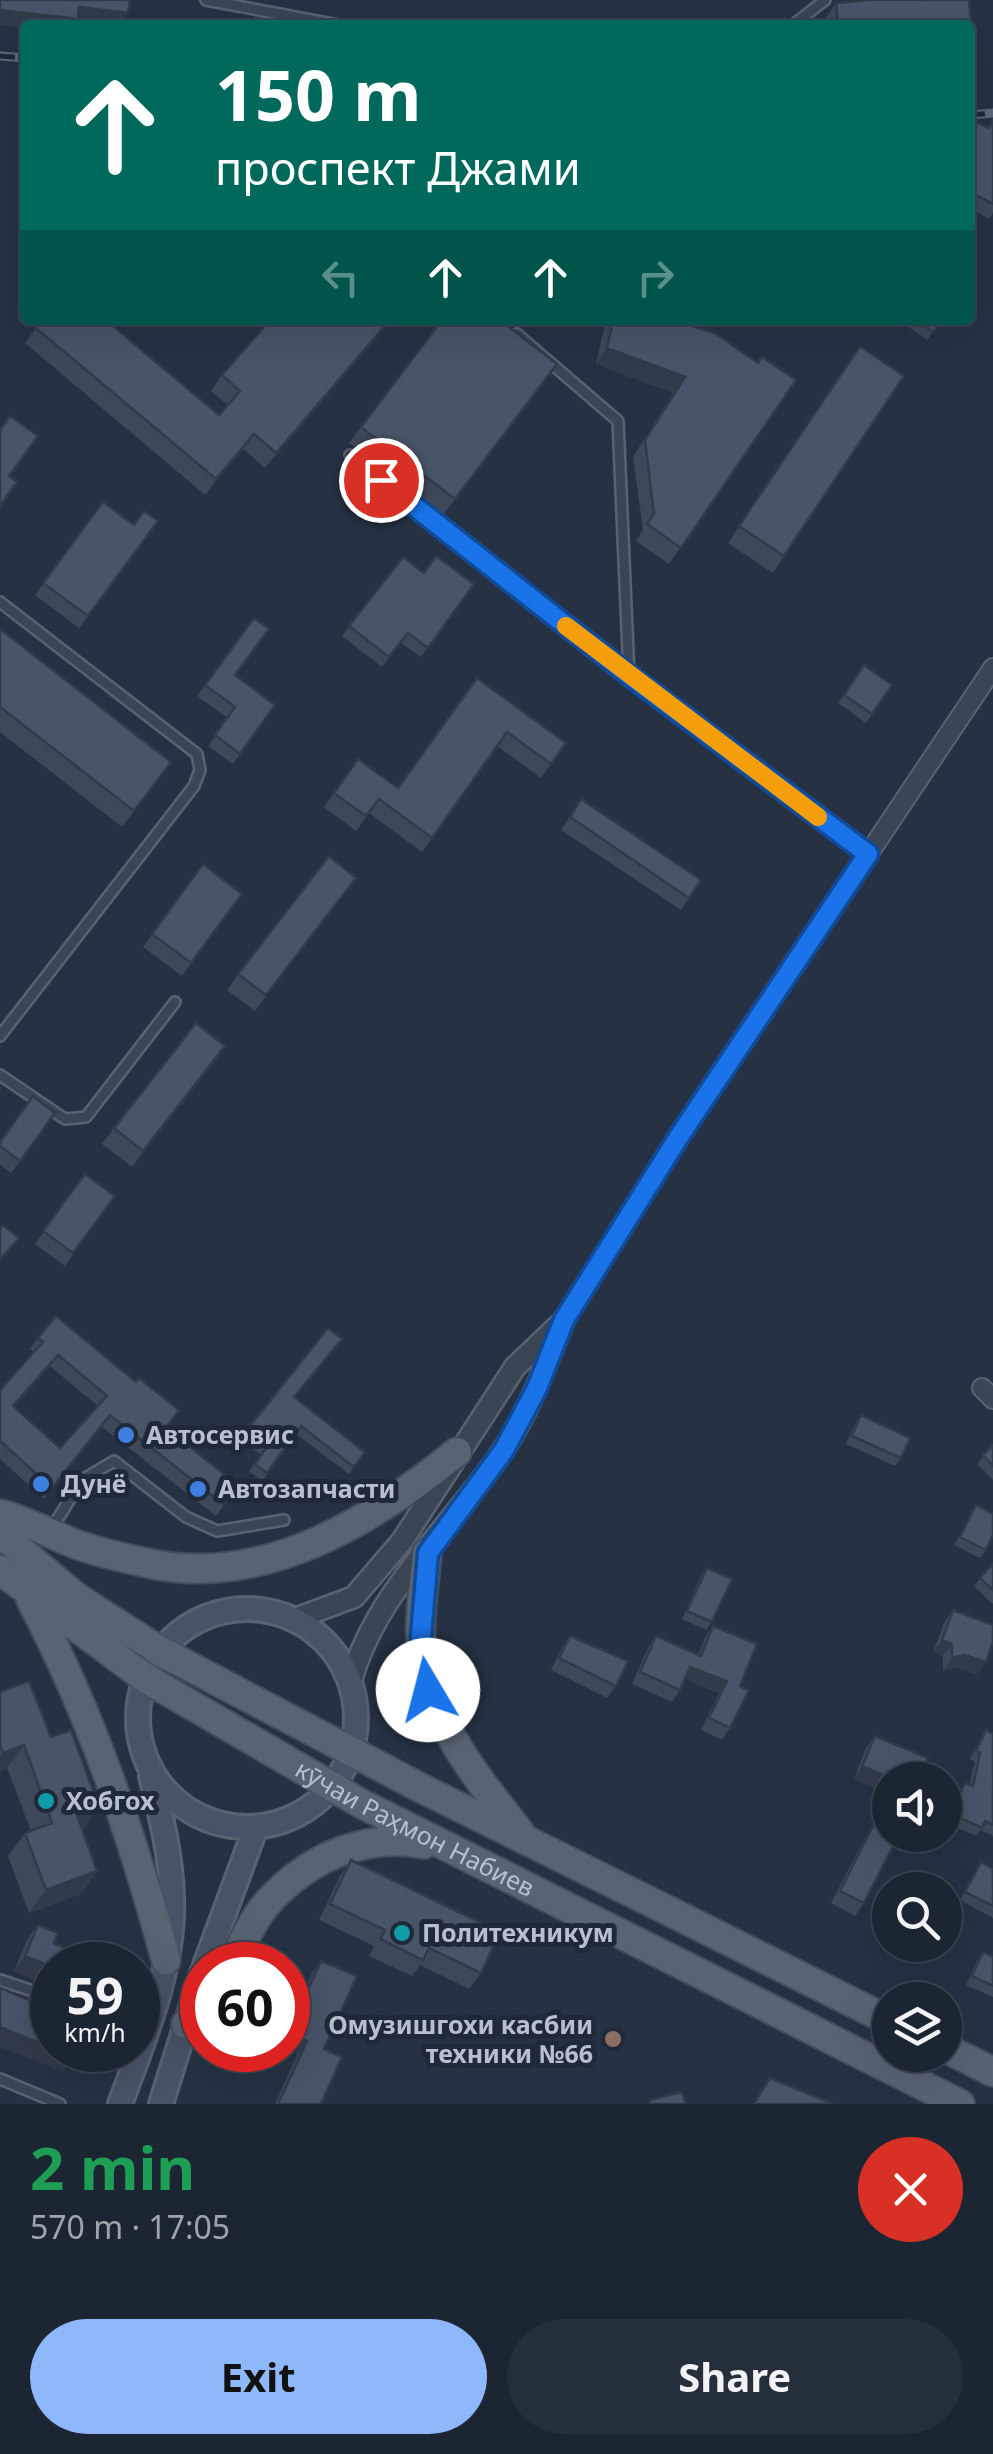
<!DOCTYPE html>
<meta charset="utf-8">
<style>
body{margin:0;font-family:"Noto Sans",sans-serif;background:#252e3b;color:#f1f3f6;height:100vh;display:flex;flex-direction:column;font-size:38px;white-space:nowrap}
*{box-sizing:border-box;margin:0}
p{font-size:32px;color:#a0a5ac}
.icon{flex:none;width:55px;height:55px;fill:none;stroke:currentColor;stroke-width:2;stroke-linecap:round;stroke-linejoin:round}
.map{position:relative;height:2104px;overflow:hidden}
.panel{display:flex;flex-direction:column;background:#1c2633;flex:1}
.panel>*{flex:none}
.hud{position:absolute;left:20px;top:20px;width:955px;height:305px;border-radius:10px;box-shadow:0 10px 40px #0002,0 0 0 2px #3a434e;background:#00695c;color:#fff;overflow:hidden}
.buttons{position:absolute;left:872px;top:1762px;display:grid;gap:20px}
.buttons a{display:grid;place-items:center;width:90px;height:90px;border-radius:50%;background:#1c2633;box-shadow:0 10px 40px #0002,0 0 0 2px #3a434e;font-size:50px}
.speed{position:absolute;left:30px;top:1942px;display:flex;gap:20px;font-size:50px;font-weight:700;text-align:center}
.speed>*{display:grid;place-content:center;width:130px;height:130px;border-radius:50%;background:#1c2633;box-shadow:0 10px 40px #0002,0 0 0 2px #3a434e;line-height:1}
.speed small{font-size:25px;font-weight:400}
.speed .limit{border:15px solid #d22;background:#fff;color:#111}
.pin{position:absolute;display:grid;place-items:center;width:85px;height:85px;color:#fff;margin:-42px;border:5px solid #fff;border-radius:50%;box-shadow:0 2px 10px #0007}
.me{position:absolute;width:110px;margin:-55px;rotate:352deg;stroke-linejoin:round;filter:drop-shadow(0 0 8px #0008)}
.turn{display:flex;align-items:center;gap:35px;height:210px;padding:0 30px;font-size:45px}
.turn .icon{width:130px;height:130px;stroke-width:2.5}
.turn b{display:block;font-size:70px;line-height:85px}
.lanes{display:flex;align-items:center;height:95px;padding:0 30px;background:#0003;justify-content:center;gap:50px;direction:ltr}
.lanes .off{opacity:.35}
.round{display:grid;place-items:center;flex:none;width:105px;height:105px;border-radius:52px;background:#252e3b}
.overview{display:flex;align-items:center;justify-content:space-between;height:170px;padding:0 30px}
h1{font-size:60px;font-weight:700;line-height:75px;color:#1e9e55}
.action{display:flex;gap:20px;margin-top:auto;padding:20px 30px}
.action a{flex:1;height:115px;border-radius:60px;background:#8fb7fb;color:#111;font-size:40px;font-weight:700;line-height:115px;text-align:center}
.action a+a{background:#252e3b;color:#f1f3f6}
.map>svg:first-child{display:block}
</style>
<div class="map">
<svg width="993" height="2104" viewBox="0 0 993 2104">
<rect width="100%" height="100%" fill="#263244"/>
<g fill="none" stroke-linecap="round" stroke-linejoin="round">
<defs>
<path id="service" d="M206,0L338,25
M793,25L825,0
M517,334L618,421L629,675
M350,455L629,675L868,854
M0,602L197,754L200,770L194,786L0,1036
M0,1075L65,1119L86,1117L175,1002
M52,1528L82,1480L114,1461L186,1517L217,1531L284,1520
M0,1980L33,1991
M0,2079L60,2104"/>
<path id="minor" d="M564,1320L678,1138L993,668
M982,1388L993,1399"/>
<path id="tertiary" d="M295,1619L354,1597L402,1541L515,1367L559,1325
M351,1681C375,1593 451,1527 502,1452C529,1412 546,1365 564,1320"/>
<path id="secondary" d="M138 1718a109 109 0 1 1 218 0a109 109 0 1 1-218 0Z
M205,1965L256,1827
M120,2104C144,2040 175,1966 172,1897C171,1855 161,1816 151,1776
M161,2104L202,1973"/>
<g id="primary">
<path d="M0,1514C27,1521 52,1535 78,1545C101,1553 128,1559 152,1564C265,1587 374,1520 457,1452"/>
<path d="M0,1533L76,1597L160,1651L419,1787L890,2021"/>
<path d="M427,1553C425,1581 419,1611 421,1639C426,1716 473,1773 519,1831"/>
<path id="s1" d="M0,1570L145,1678L362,1804L960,2104"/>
<path d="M31,1600C92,1716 132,1835 166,1960"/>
<path d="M231,1965C243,1944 254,1916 271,1899C312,1856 366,1833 424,1844"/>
<path d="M186,2024L202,2004"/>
<path d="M945,2048L993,2072"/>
</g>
</defs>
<use href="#service" stroke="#596271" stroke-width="14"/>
<use href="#minor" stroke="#596271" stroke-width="22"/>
<use href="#tertiary" stroke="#596271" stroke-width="25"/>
<use href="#secondary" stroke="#596271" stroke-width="28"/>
<use href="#primary" stroke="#444d5d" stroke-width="32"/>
<use href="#service" stroke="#3b4553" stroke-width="9"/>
<use href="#minor" stroke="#3b4553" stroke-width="18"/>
<use href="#tertiary" stroke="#3b4553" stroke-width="20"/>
<use href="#secondary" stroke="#495367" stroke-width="22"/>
<use href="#primary" stroke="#596473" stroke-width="28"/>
<defs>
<path id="rail" d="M0,56L25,58
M970,115L993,113"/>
</defs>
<use href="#rail" stroke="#5d697a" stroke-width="9"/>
<use href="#rail" stroke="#1f2939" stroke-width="5" stroke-dasharray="15" stroke-linecap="butt"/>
</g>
<path fill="#3e4859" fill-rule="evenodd" d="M869,0H969L973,43L970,46V25H825V19L836,3Z
M993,118V213L989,219L970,208V119L987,128Z
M392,320L265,468L243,449L205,495L25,343L36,328L219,415L228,405L211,391L222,375Z
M606,320H672L796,380L669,564L636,541L643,530L633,457L673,393L596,364Z
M901,320H941L927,340L900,321Z
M860,346L904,376L773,573L728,543Z
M546,380L443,515L349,443L361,427Z
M103,502L134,525L158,521L79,628L35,595Z
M424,573L474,584L421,657L401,643L382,667L342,636L349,626Z
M254,618L235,675L275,705L233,764L208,746L228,718L197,696Z
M0,629L171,762L122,827L0,732Z
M864,665L892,685L866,723L838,703Z
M477,678L566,743L541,778L497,746L422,852L369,813L356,831L324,807L358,759L398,788Z
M581,799L701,880L681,910L561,830Z
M203,864L242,894L182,976L143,947Z
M356,878L255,1011L227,990L238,974Z
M214,1063L132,1167L102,1144L114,1128Z
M55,1113L11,1173L0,1165V1142Z
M85,1174L115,1196L65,1266L35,1244Z
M38,1338L166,1428L239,1486L216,1516L102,1427L44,1499L0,1459V1390L34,1352L30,1349ZM50,1366L98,1406L60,1448L14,1407Z
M294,1398L365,1452L349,1474L296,1434L262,1481L249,1471L261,1455L240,1439L246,1431Z
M861,1415L901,1458L895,1466L846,1444L855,1424Z
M993,1445V1480L977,1464Z
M976,1505L986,1550L980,1558L954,1545Z
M993,1564V1604L974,1586Z
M707,1568L712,1622L706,1630L682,1619L701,1576Z
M953,1610L977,1674L956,1667L943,1671V1656L933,1652L944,1623Z
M713,1626L740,1686L730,1728L722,1740L701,1730L719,1693L685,1679L680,1690L672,1702L632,1684L648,1648L656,1636L698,1655L705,1638Z
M570,1636L616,1686L607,1698L551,1670L562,1648Z
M0,1692L83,1830L97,1871L81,1894L29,1913L8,1856L25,1833L31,1831L7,1768L0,1771Z
M986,1730L993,1734V1836L980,1830L976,1836L945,1822L959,1791L965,1783L969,1785L975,1762L970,1759Z
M875,1736L890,1780V1794L854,1779L866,1748Z
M875,1822L864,1903L855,1916L831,1903L867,1834Z
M351,1860L481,1973L469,1989L420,1965L412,1976L369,1956L374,1946L319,1920L340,1876Z
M981,1862L993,1869V1918L960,1900Z
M38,1925L54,1943L52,1987L14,1971L27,1940Z
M983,1952L993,1957V1997L966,1985L977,1961Z
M321,1961V2104H275L298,2053L288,2049V2027L312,1973Z"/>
<path fill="#323b49" d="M79,7L128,13L119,25L76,21L73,25H25V28L0,25V10Z
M390,320H392L265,468L276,453Z
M607,348L685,377L673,393L596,364Z
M254,434L243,449L205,495L216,479Z
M225,1046L214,1063L132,1167L143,1151Z
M58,1355L50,1366L5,1417L13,1406Z
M942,1640L952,1644L943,1656L933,1652Z
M965,1655L986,1662L977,1674L956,1667L943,1671L952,1658Z
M690,1667L727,1681L719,1693L682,1678Z
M24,1745L7,1768L0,1771V1756L3,1753Z
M862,1766L895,1780H890V1794L854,1779Z
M99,1807L83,1830L77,1815Z
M97,1871L81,1894L29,1913L46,1890Z
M25,1956L52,1967V1987L14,1971Z
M0,2027L52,2048V2050H58L74,2056L63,2072L0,2047Z
M288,2033L307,2041L298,2053L288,2049Z"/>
<path fill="#485468" stroke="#323b49" stroke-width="2.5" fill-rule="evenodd" d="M0,0H130L128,13L79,7L78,19L0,10Z
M869,0H969L973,43H970V25H838L836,3Z
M970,119L989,128L993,120V204L970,192Z
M42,320H106L219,415L240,391L222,375L270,320H390L276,453L254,434L216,479L36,328Z
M442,320H500L557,364L455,499L361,427Z
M613,320H672L715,333L758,363L762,357L796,380L681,548L647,524L654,514L645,440L685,377L607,348Z
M916,320H941L933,332Z
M860,346L904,376L784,556L739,526Z
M10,416L38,436L9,476L17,482L0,506V430Z
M103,502L134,525L144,511L158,521L88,616L43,583Z
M436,556L474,584L428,648L408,633L389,657L349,626L403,557L424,573Z
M254,618L269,629L235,675L275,705L240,754L215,735L235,707L205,685Z
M0,629L171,762L134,811L0,707Z
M864,665L892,685L872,714L844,695Z
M477,678L566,743L551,764L507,732L432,838L379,799L366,816L334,793L358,759L398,788Z
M581,799L701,880L689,898L570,817Z
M329,856L356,878L266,995L238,974Z
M203,864L242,894L191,963L152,934Z
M196,1023L225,1046L143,1151L114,1128Z
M33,1096L55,1113L20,1161L0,1146V1142Z
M85,1174L115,1196L73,1253L43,1231Z
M3,1225L19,1238L0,1260V1229Z
M56,1316L136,1382L139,1378L179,1410L166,1428L239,1486L224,1505L110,1415L52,1488L0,1441V1390L43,1342L38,1338ZM58,1355L107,1396L60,1448L13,1406Z
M328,1328L342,1339L294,1397L365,1452L354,1467L301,1426L267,1473L255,1464L266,1448L246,1431Z
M861,1415L910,1438L901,1458L852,1436Z
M993,1445V1466L983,1455Z
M976,1505L993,1514V1535L986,1550L960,1537Z
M993,1564V1590L980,1578Z
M707,1568L732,1579L712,1622L687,1611Z
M953,1610L993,1625V1642L986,1662L965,1655L952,1658V1644L942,1640Z
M713,1626L757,1644L740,1686L749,1690L730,1728L709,1718L727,1681L690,1667L680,1690L640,1672L656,1636L701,1656Z
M570,1636L628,1661L616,1686L559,1658Z
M29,1681L51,1737L71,1730L99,1807L77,1815L97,1871L46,1890L25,1833L52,1823L24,1745L3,1753L0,1746V1692Z
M986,1730L993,1734V1825L985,1821L982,1828L951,1814L965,1783L973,1786L980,1753L976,1751Z
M875,1736L928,1758L925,1767L932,1769L927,1780H895L862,1766Z
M875,1822L890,1830V1835H899L864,1903L840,1891Z
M351,1860L500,1932L481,1973L429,1948L423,1960L381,1939L385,1930L330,1904Z
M981,1862L993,1869V1906L965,1892Z
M38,1925L58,1933L54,1943L102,1965H52V1967L25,1956Z
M983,1952L993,1957V1986L972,1976Z
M321,1961L357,1976L324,2049L342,2057L321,2104H278L307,2041L288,2033Z
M0,1988L52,2010V2048L0,2027Z
M58,2050H77L74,2056Z
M770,2078L833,2104H754Z
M682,2092L686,2104H650V2100Z"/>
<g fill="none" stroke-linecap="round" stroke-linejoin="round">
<defs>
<path id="route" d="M381,480L629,675L868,854L678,1138L564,1320L537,1388L504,1450L428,1553L421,1636L428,1690"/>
</defs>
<use href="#route" stroke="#114b97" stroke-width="25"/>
<use href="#route" stroke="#1a73e8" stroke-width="18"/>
<path stroke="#f59e0b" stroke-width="18" d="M566,626L818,817"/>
</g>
<g fill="#3f7fe0" stroke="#1f2939" stroke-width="4">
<circle cx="126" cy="1435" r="10"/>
<circle cx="41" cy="1484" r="10"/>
<circle cx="198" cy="1489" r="10"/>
</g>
<g fill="#0f9aa8" stroke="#1f2939" stroke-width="4">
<circle cx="46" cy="1801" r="10"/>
<circle cx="402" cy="1933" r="10"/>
</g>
<circle fill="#8d6e63" stroke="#1f2939" stroke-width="4" cx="613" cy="2039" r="10"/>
<g text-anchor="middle" stroke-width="10" stroke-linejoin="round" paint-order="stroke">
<g font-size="25" font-weight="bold" fill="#b8c0cd" stroke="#1f2939" text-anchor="start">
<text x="146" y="1444">Автосервис</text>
<text x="61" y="1493">Дунё</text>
<text x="218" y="1498">Автозапчасти</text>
<text x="66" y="1810">Хобгох</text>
<text x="422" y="1942">Политехникум</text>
<text x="593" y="2034" text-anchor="end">Омузишгохи касбии<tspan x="593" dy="29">техники №66</tspan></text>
</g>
<g font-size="25" fill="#b8c0cd" stroke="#1f2939">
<text dy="9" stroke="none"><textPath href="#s1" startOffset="490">кӯчаи Раҳмон Набиев</textPath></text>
</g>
</g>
</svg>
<div class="buttons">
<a><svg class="icon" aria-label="sound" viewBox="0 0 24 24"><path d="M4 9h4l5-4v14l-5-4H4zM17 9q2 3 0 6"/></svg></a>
<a><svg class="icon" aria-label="search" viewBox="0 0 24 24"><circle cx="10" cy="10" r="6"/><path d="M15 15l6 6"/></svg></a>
<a><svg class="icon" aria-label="layers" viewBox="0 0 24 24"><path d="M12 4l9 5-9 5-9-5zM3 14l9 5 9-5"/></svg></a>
</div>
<div class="speed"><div>59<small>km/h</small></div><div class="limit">60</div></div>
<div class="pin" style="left:381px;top:480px;background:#d93025"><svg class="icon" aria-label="arrive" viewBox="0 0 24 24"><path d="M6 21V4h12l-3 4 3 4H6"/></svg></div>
<svg class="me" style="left:428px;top:1690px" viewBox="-20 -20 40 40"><circle r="19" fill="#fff"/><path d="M0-13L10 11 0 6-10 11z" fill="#1a73e8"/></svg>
<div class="hud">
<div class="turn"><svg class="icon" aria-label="ahead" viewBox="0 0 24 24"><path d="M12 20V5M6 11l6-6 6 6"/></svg><div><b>150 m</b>проспект Джами</div></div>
<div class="lanes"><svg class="icon off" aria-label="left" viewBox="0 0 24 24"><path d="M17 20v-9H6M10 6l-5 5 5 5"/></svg><svg class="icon" aria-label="ahead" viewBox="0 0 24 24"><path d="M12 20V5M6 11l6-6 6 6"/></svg><svg class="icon" aria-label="ahead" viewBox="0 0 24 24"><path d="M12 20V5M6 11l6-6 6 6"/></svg><svg class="icon off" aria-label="right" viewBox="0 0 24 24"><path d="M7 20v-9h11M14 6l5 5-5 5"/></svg></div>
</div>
</div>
<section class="panel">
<div class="overview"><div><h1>2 min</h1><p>570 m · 17:05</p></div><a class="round" style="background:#d93025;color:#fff"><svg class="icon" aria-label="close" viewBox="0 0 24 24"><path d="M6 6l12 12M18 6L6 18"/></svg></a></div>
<div class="action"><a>Exit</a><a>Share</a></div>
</section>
